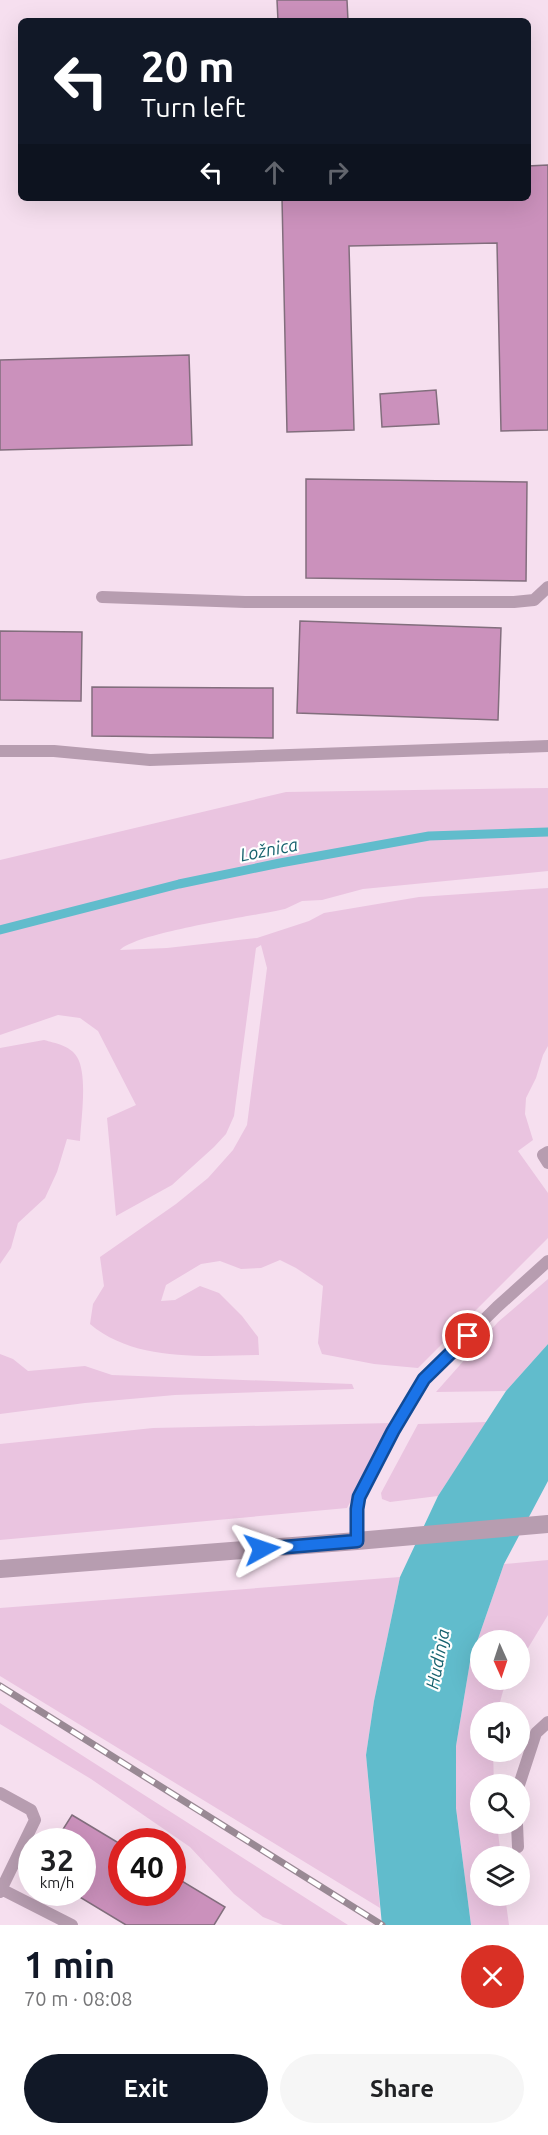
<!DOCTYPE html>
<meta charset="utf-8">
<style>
body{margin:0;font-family:Ubuntu,sans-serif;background:#f6f6f6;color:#202124;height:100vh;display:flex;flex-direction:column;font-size:22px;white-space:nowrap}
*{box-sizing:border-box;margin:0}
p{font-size:20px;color:#757577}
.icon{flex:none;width:33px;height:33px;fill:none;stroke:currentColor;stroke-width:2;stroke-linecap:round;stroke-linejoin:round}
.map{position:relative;height:1925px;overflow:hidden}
.details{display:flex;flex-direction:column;background:#fff;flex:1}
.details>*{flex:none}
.top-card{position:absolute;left:18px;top:18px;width:513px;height:183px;border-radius:9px;box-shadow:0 6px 24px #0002;background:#111827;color:#fff;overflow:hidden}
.needle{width:39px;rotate:177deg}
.fabs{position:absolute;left:470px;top:1630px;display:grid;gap:12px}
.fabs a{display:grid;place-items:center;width:60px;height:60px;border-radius:50%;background:#fff;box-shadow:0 6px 24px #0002;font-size:30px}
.speed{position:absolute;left:18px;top:1828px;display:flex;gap:12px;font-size:30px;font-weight:700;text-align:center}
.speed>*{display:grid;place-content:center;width:78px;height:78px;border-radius:50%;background:#fff;box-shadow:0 6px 24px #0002;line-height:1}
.speed small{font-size:15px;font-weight:400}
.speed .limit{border:9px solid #d22;background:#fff;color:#111}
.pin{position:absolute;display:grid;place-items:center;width:51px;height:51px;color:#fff;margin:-26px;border:3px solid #fff;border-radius:50%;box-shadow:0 2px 6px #0007}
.me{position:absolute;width:66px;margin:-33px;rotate:85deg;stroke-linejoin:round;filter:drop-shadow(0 0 4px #0008)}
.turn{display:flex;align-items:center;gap:21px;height:126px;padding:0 24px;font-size:27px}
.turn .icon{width:78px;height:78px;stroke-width:2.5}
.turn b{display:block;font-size:42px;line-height:51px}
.lanes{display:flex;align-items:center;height:57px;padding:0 24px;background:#0003;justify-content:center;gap:30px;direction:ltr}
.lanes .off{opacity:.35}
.round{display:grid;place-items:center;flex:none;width:63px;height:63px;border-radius:32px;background:#f6f6f6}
.headline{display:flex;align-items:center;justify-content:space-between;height:102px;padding:0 24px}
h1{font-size:36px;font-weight:700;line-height:45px;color:#111827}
.primary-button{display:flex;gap:12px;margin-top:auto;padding:12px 24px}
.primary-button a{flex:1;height:69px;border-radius:36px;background:#111827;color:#fff;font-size:24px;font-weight:700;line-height:69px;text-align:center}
.primary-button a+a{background:#f6f6f6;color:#202124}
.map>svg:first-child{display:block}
</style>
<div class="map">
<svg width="548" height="1925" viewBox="0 0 548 1925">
<rect width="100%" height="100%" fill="#f6dfef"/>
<path fill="#eac4e0" d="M548,788V871L363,889L322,900L302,901L285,909C254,916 138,932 120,950L167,948L257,938L309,921L324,913L419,897L548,888V1046L543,1055L536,1078L526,1098L525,1114L533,1140L518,1151L548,1193V1238L418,1368L374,1364L322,1354L318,1343L323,1286L296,1268L280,1260L261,1268L241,1269L220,1261L201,1264L166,1285L161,1301L175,1300L200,1286L219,1293L242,1316L258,1337L259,1355C203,1356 135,1362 90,1324L93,1304L104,1286L100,1257L176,1204L208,1178L233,1150L247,1125L267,968L261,945L256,948L234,1116L226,1134L214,1147L172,1185L116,1216L107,1118L136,1105L98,1031L80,1018L58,1015L0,1035V860L286,792Z
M44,1040C55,1043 71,1046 77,1057C88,1075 81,1119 80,1141L67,1139L57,1172L45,1198L18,1223L11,1248L0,1264V1048Z
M548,1279V1344L506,1391L436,1392L498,1322Z
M0,1354L13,1359L28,1371L85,1366L112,1375L352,1384L354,1389L175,1395L85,1403L0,1414Z
M487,1422L438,1496L390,1502L382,1499L381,1493L418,1424Z
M393,1423L347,1508L0,1540V1444L153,1428Z
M548,1560V1615L519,1663V1641H480V1680H509L503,1691L497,1713H480V1752H493L494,1785H480V1824H497L501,1857H480V1896H505L509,1925H471L456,1807V1746L470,1662L504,1564Z
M400,1577L374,1701L366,1755L380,1908L0,1676V1608Z
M0,1703L337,1918L348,1925H283L263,1917L234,1894L190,1847L91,1779L0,1724Z"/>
<path fill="#61bccc" d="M548,1344V1481L504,1564L470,1662L456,1746V1808L471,1925H382L366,1755L374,1701L400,1577L438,1496L506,1391Z"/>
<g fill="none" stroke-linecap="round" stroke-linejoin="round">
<path stroke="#61bccc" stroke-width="9" d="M0,930L179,884L280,863L429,836L548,832"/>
</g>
<path fill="#cb91bc" stroke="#826e7d" stroke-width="1.5" d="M277,0H347L348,21H278Z
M548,165V430L501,431L497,243L349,246L354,430L287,432L282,198H528V166Z
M189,355L192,445L0,450V360Z
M436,390L439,424L382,427L380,394Z
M306,479L527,482L526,581L306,578Z
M300,621L501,628L498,720L297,713Z
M0,631L82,632L81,701L0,700Z
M92,687L273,688V738L92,736Z
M72,1815L122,1845V1893H172V1875L225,1907L214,1925H126L73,1893H82V1842H55Z"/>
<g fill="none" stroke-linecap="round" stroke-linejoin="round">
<path stroke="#b79db0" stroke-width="12" d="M102,597L245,602H514L534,600L548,587
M0,751H54L150,760L548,746
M548,1152L543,1155L548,1163
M357,1541V1509L359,1497L393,1431L424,1379L497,1307L548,1261
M519,1785L536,1733L548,1722
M0,1793L31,1810L35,1820L0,1892
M517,1824L518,1847
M3,1890L72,1925"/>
<path stroke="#b79db0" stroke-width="18" d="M0,1569L357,1541L548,1524"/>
<defs>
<path id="rail" d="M0,1686L382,1925"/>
</defs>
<use href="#rail" stroke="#998994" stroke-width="7"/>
<use href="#rail" stroke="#fff" stroke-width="4.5" stroke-dasharray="14" stroke-linecap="butt"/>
</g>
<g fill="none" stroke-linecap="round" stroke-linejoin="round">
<defs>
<path id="route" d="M262,1549L357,1541V1509L359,1497L393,1431L424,1379L468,1336"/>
</defs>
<use href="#route" stroke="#114b97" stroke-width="15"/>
<use href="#route" stroke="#1a73e8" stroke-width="10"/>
</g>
<g text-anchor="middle" stroke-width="4.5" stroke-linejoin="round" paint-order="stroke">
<g font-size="18" font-style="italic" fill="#17626e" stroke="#fff">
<text transform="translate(269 850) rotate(-11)" y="6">Ložnica</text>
<text transform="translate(438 1659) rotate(-79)" y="6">Hudinja</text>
</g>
</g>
</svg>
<div class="fabs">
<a><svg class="needle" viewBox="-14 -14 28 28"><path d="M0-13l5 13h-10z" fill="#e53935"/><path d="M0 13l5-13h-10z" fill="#757577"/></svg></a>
<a><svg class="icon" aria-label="sound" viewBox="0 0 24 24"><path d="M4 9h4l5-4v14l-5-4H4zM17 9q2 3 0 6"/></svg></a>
<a><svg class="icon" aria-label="search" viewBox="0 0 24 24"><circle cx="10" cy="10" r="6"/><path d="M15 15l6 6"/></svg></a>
<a><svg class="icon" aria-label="layers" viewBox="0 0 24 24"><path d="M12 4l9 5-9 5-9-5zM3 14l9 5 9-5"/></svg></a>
</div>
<div class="speed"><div>32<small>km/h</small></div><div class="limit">40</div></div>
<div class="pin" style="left:468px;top:1336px;background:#d93025"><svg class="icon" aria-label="arrive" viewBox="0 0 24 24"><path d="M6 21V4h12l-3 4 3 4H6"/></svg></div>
<svg class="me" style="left:262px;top:1549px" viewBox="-20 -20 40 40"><path d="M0-17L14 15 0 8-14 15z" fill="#1a73e8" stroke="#fff" stroke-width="4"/></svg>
<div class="top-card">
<div class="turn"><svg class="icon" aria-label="left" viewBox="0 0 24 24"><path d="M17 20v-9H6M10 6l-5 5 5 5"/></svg><div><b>20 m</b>Turn left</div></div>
<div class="lanes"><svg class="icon" aria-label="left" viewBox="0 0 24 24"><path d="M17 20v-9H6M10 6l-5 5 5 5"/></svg><svg class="icon off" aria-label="ahead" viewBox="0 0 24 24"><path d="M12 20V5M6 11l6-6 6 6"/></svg><svg class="icon off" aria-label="right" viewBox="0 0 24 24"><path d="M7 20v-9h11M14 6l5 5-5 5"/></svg></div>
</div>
</div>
<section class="details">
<div class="headline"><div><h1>1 min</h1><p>70 m · 08:08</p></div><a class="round" style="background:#d93025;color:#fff"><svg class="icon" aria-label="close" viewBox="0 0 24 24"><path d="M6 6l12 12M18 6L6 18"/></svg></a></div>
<div class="primary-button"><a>Exit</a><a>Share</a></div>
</section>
